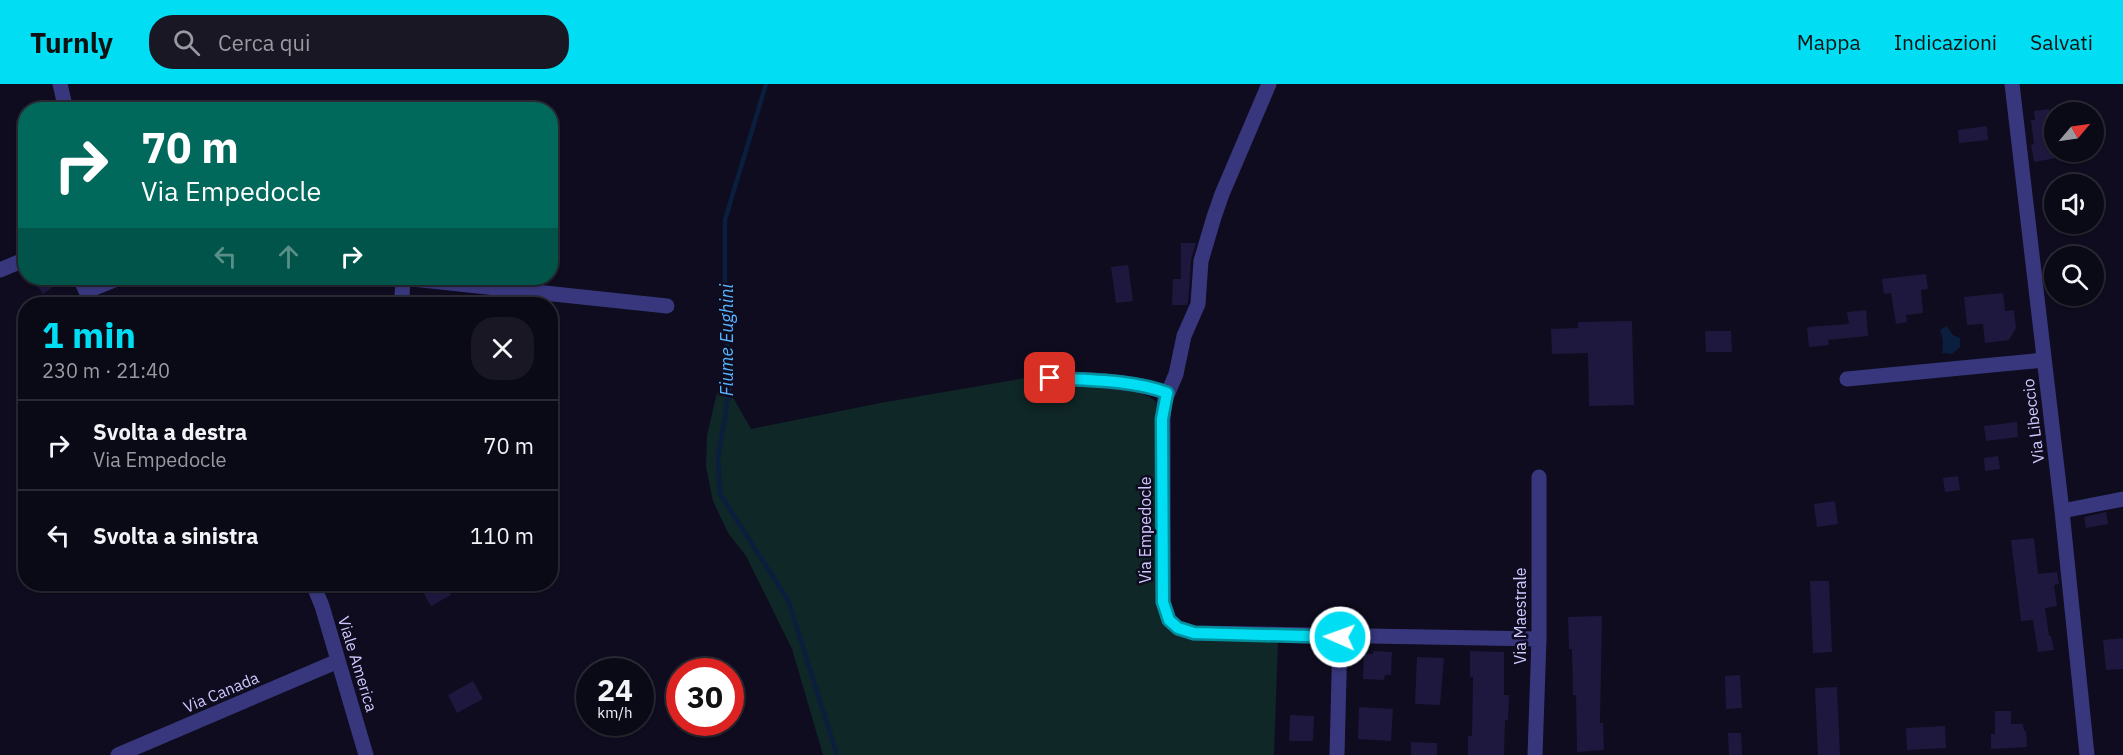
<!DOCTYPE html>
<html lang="it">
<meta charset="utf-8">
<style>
body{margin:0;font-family:"IBM Plex Sans",sans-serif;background:#181723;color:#f1f3f6;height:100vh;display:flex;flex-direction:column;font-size:22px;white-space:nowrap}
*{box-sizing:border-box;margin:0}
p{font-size:20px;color:#999aa1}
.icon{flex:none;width:33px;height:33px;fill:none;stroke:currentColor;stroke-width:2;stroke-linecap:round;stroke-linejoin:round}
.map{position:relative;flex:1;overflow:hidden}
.sheet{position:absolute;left:18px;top:213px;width:540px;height:294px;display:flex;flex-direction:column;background:#0a0916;border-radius:24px;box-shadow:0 2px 4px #0004,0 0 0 2px #2a2a35}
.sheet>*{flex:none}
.top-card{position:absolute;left:18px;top:18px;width:540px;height:183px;border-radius:24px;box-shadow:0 2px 4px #0004,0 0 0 2px #2a2a35;background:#00695c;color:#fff;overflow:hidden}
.needle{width:39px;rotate:61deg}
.buttons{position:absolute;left:2044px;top:18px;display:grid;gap:12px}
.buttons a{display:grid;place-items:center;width:60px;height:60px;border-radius:50%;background:#0a0916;box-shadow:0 2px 4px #0004,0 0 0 2px #2a2a35;font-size:30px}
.speed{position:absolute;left:576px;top:574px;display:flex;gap:12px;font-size:30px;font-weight:700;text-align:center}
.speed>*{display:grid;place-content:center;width:78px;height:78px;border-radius:50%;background:#0a0916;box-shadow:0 2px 4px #0004,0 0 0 2px #2a2a35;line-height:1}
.speed small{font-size:15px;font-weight:400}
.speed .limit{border:9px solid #d22;background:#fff;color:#111}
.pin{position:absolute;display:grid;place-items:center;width:51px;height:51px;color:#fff;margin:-26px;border-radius:12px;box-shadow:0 3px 9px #0006}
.me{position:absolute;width:66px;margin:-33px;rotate:272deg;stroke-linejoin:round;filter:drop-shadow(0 0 4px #0008)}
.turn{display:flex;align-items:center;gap:21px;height:126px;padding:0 24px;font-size:27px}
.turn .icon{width:78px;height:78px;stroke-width:2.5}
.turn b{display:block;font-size:42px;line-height:51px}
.lanes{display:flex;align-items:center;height:57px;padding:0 24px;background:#0003;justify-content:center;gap:30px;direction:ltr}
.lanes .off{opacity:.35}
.round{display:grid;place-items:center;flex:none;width:63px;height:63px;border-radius:24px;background:#181723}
.summary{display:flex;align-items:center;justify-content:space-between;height:102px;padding:0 24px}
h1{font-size:36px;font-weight:700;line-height:45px;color:#01def3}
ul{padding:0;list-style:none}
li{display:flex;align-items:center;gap:18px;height:90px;padding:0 24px;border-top:2px solid #2a2a35}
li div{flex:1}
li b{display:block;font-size:22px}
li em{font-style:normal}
header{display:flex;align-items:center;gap:36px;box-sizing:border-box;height:84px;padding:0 30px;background:#01def3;color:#111}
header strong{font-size:28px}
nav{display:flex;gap:33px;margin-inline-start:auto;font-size:21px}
.search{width:420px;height:54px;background:#181723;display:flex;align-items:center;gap:15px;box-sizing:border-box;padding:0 21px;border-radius:24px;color:#999aa1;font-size:22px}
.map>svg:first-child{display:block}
</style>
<header>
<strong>Turnly</strong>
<div class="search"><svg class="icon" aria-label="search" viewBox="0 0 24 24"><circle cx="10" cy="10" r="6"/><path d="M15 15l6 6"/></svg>Cerca qui</div>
<nav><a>Mappa</a><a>Indicazioni</a><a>Salvati</a></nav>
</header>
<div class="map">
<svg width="2123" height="671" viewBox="0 0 2123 671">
<rect width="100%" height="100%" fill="#0e0c1e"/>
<path fill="#0f2726" d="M1025,294L1030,300L1058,299L1135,307L1150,313L1159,320L1166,540L1278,556L1274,671H823L792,565L746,472L728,449L713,417L706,383L707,351L719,300L726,301L751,345L880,319Z"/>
<path fill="#0b1e3e" d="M1947,242L1953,251L1960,254V263L1952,270L1942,269L1943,257L1940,246Z"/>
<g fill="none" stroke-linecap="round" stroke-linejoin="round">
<path stroke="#0b1e3e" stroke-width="4.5" d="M766,0L725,136V225L730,302L718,374L720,410L788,516L837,671"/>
</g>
<path fill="#1f183e" d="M2049,25L2056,74L2034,78L2031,61L2034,60L2031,36H2035L2034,27Z
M1987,42L1988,56L1959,59L1958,46Z
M1181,159H1196L1191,176L1188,218L1187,221H1172L1173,195H1181Z
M1128,181L1133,217L1116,219L1111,183Z
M1926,190L1928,205L1921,206L1923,229L1906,231L1907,238L1896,240L1891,209L1884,210L1882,195Z
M32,194H66L43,210Z
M2003,209L2005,227L2014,226L2016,244L2009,256L1985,259L1983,240L1967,241L1964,213Z
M1866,226L1868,252L1828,256L1829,261L1809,263L1807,243L1849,240L1847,228Z
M1632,237L1634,321L1589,322L1588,269L1552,270L1551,245L1578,244V238Z
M1705,247H1731L1732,268H1706Z
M2017,338L2018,353L1986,357L1984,342Z
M1998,372L2000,385L1985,387L1984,374Z
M1958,392L1960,406L1945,408L1943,394Z
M1835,417L1838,440L1817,443L1814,420Z
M2106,428L2108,440L2086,444L2084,433Z
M2034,454L2038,490L2057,488L2059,500L2054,501L2057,522L2045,524L2049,552H2051L2054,566L2038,568L2033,536L2021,537L2011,456Z
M1810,497H1829L1832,568L1813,569Z
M442,500H445L451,511L431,522L424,510Z
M1602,532L1600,639H1603L1604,666L1577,668L1576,611H1573L1572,565H1569L1568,533Z
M2123,554V585L2106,586L2103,556Z
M1373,567L1392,568L1391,591H1385L1384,596L1363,595L1364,570H1373Z
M1470,567L1504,568V611H1509L1508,636H1505L1504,671H1468V652H1472L1473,593H1470Z
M1417,573L1444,574L1440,621L1415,620Z
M1740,591L1742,624L1726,625L1725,592Z
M473,597L483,615L457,629L448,611Z
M1837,603L1840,671H1818L1815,604Z
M1359,623L1393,625L1391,657L1358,655Z
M1995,627H2011V640H2023L2024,647H2026L2027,663L1991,665V650H1995Z
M1290,631L1314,632L1313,657H1289Z
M1945,642L1946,664L1907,666L1906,644Z
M1728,649H1741L1742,671H1729Z
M1411,658L1437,659V671H1411Z"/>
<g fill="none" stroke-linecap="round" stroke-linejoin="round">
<path stroke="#38377d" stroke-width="15" d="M60,0L66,26
M1269,0L1222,110L1214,133L1201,177L1198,220L1184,252L1176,290L1165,316L1163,335V518L1169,536L1178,544L1194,549L1539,555
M2012,0L2062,427L2087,671
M0,186L26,175
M80,194L92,220
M403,194L667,222
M87,207L119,194
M402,212L403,194
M1033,294C1072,295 1132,295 1167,309
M1847,295L2044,276
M2062,427L2123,415
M313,500L322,522L366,671
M118,671L338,577
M1337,671L1340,553
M1535,671L1539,555V393"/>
</g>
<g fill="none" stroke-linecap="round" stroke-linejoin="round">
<defs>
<path id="route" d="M1050,294C1085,296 1135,296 1167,309L1162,335L1163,518L1169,536L1178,544L1194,549L1340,553"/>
</defs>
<use href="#route" stroke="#01909e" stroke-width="15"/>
<use href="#route" stroke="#01def3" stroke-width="10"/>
</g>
<g text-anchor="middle" stroke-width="5" stroke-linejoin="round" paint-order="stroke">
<g font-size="16" fill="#cec8ff" stroke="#0e0c1e">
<text transform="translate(2033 337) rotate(-97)" y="6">Via Libeccio</text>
<text transform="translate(1145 446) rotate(-90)" y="6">Via Empedocle</text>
<text transform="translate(1520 532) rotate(-90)" y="6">Via Maestrale</text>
<text transform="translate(358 580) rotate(73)" y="6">Viale America</text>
<text transform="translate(221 608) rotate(-23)" y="6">Via Canada</text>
</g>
<g font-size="18" font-style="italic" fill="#57b4ff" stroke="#0e0c1e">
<text transform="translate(727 256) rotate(-90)" y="6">Fiume Eughini</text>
</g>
</g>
</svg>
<div class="buttons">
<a><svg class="needle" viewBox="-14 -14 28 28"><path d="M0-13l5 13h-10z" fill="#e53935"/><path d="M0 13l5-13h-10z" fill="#999aa1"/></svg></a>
<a><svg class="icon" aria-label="sound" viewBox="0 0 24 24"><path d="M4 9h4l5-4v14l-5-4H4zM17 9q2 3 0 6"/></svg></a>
<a><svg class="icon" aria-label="search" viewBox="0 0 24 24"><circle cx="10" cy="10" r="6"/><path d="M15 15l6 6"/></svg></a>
</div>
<div class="speed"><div>24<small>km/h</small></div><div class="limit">30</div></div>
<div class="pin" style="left:1050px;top:294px;background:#d93025"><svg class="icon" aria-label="arrive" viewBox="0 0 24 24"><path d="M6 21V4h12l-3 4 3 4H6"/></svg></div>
<svg class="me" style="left:1340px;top:553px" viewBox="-20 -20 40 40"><circle r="17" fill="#01def3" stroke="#fff" stroke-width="3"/><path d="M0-11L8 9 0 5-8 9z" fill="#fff"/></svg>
<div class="top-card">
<div class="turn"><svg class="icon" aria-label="right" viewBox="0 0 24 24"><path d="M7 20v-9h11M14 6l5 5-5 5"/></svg><div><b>70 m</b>Via Empedocle</div></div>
<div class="lanes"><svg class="icon off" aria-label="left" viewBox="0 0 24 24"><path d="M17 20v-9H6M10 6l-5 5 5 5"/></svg><svg class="icon off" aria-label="ahead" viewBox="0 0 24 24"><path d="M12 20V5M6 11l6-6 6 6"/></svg><svg class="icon" aria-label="right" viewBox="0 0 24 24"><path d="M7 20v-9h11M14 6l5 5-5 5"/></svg></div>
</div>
<section class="sheet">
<div class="summary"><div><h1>1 min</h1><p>230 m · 21:40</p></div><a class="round"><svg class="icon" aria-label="close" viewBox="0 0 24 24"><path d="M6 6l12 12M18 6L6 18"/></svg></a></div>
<ul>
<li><svg class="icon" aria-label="right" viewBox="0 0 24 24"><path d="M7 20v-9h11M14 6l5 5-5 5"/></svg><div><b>Svolta a destra</b><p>Via Empedocle</p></div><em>70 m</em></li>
<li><svg class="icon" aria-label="left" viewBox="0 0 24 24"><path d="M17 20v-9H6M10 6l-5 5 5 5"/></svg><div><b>Svolta a sinistra</b></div><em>110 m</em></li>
</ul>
</section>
</div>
